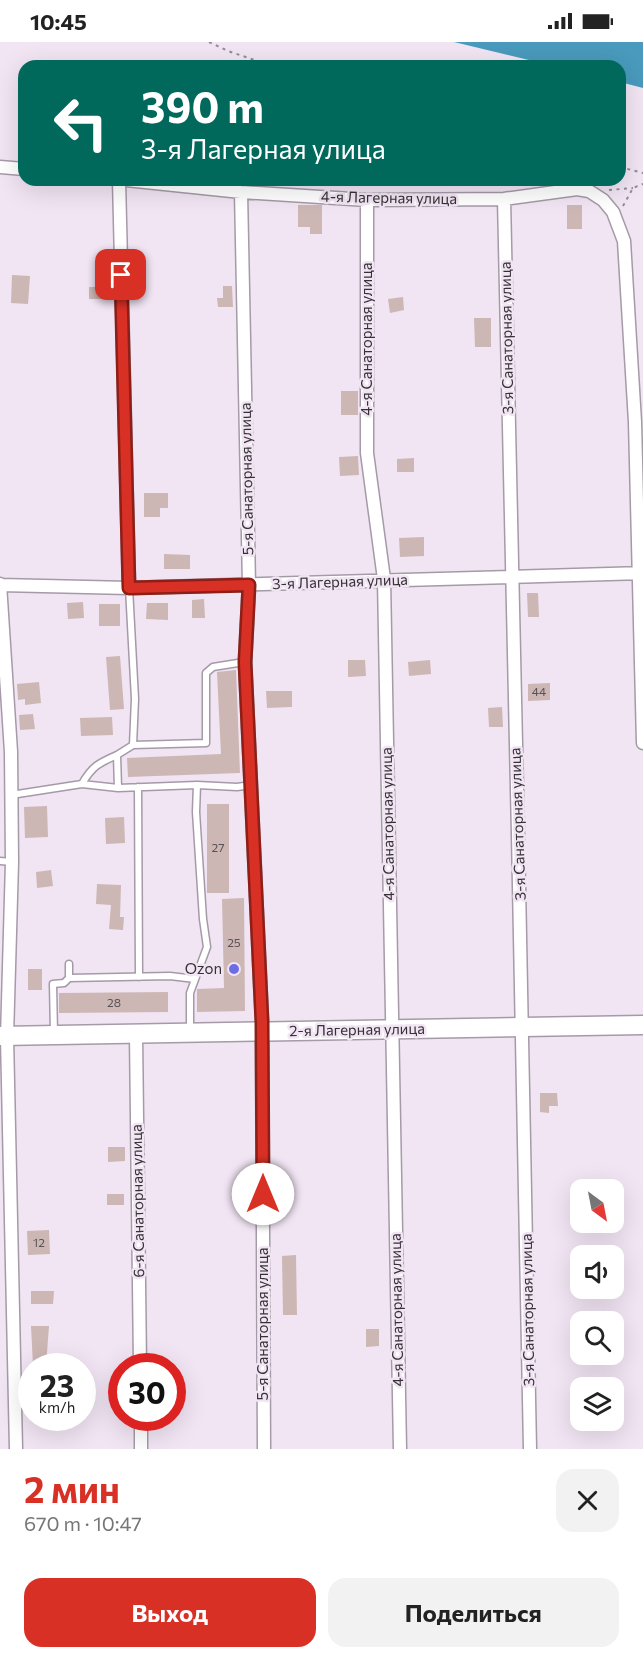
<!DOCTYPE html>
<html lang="ru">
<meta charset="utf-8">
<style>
body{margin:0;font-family:Commissioner,sans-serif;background:#f2f2f2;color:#222;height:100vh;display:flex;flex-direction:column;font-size:22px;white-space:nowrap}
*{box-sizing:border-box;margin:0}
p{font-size:20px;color:#767676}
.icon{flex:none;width:33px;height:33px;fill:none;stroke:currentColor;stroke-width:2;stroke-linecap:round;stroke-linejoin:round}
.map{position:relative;height:1407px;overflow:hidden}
.details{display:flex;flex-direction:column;background:#fff;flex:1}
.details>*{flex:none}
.hud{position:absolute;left:18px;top:18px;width:608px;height:126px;border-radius:18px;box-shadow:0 6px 24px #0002;background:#00695c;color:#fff;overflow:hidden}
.needle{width:39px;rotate:148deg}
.fabs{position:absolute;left:570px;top:1137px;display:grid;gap:12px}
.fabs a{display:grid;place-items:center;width:54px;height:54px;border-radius:12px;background:#fff;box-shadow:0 6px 24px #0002;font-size:30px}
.speed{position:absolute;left:18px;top:1311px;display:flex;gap:12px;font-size:30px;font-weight:700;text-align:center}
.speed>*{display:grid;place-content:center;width:78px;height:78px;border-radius:50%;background:#fff;box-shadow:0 6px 24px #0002;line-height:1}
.speed small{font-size:15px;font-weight:400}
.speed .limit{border:9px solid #d22;background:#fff;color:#111}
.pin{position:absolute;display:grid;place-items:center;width:51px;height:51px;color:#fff;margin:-26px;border-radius:12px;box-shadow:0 3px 9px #0006}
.me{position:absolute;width:66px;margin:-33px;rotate:0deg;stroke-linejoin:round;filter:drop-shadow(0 0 4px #0008)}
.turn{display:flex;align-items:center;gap:21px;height:126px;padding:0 24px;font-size:27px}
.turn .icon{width:78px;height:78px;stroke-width:2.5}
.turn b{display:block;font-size:42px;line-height:51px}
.round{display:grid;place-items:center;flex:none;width:63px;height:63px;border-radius:18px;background:#f2f2f2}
.head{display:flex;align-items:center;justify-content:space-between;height:102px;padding:0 24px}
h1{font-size:36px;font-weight:700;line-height:45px;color:#d93025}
.primary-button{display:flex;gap:12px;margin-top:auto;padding:12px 24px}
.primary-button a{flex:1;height:69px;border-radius:18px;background:#d93025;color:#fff;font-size:24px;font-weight:700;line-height:69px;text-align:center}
.primary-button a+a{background:#f2f2f2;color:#222}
.status{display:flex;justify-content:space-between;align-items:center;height:42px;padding:0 30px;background:#fff;direction:ltr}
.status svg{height:16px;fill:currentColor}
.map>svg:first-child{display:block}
</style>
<div class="status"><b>10:45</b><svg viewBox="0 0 49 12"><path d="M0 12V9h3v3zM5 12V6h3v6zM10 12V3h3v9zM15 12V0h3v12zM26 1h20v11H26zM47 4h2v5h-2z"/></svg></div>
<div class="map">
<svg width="643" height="1407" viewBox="0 0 643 1407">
<rect width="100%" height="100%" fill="#f1e4f3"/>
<path fill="#499abc" d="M454,0H643V46L620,40V24H554Z"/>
<path fill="#ccb7b4" d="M298,163H322V192H310V185H298Z
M567,163H582V187H567Z
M95,231H110V257H89V245H95Z
M12,233L30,234L28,262L11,261Z
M223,244H232L233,265H218L217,256H223Z
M403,255L404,268L390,271L388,257Z
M474,276H491V305H475Z
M341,349H358V373H341Z
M358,414L359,433L340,434L339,415Z
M414,416V430H397V417Z
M144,451H168V466H160V475H144Z
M424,495V514L400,515L399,496Z
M164,512L190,513V527H164Z
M527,551H538L539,575H528Z
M204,557L205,576H192V558Z
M83,560L84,576L68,577L67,561Z
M147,561H168V578L146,577Z
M99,562H120V584H99Z
M120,614L124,667L110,668L106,615Z
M348,618H365L366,634L348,635Z
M430,618L431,632L409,634L408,620Z
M236,628L240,731L128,735L127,716L221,712L217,630Z
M39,640L41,661L25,663V657L18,658L17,642Z
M550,641V658L528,659V642Z
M266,649H292V665L267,666Z
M502,665L503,685H489L488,666Z
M33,672L35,687L20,688L19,673Z
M112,675L113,693L81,694L80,676Z
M207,762H229V851H207Z
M47,764L48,795L25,796L24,765Z
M124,775L125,801L106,802L105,776Z
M51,828L53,844L37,846L36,830Z
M97,842L121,843L120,875H124L123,888L109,887L111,863L96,862Z
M244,856L245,969L197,970V947L224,946L222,857Z
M28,927H42V948H28Z
M168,950V970L59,971V951Z
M540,1051H557L558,1064H549V1071L540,1070Z
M108,1105H125V1119L108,1120Z
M107,1152H124V1163H107Z
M49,1188L50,1212L28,1213L27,1189Z
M296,1213L297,1273H283L282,1214Z
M31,1249H54L53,1262H31Z
M31,1284H49L46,1324H33Z
M366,1287H379V1304L366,1305Z"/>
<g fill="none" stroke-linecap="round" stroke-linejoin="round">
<defs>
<path id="lane" d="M129,546L135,657L133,703L206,701V631L213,625L244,620
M133,703L117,713L118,746L197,743L237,745L251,743
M117,713C99,721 92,724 82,742L118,746
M138,745L139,935
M11,753L82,742
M0,819L12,820
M69,922V936L170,934L195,937
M190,988V951L207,905L203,877L196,770L197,743
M54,992L53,942L64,941L69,936"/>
<path id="street" d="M0,125L24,127
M119,138L129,546
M126,138L241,150L367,158L504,157L577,147L589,149L603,158L613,170L624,199L635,380L643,701
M241,150L249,543L245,620L262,979L264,1407
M504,157C512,574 524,990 530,1407
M367,158V411L384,537L400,1407
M0,542L11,710L12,820L7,995L16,1407
M0,543L129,546L643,531
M136,993L140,1324
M141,1376V1407"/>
<path id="secondary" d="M0,994L643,983"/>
</defs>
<use href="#lane" stroke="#a59aa8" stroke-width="9"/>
<use href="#street" stroke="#a59aa8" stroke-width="15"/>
<use href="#secondary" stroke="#a59aa8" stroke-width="21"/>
<path stroke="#938b95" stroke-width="2" stroke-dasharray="3 4.5" stroke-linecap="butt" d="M209,0L228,9L272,24
M620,125L643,131
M609,148L633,146
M623,164L633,146L643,142"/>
<use href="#lane" stroke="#fff" stroke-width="6"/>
<use href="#street" stroke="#fff" stroke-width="12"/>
<use href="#secondary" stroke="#fff" stroke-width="18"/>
</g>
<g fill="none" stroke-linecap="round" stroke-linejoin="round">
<defs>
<path id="route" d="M121,233L129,546L249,543L245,620L262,980L263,1152"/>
</defs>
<use href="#route" stroke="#8d1f18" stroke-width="15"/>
<use href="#route" stroke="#d93025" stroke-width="10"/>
</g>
<circle fill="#6c6de6" stroke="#f1e4f3" stroke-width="2" cx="234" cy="927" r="6"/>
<g text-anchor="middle" stroke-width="5" stroke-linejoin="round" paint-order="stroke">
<g font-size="12" fill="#5b5256">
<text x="539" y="654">44</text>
<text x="218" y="810">27</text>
<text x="234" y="905">25</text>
<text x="114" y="965">28</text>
<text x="39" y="1205">12</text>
</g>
<g font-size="15" fill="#353136" stroke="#f1e4f3">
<text transform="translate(389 156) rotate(1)" y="5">4-я Лагерная улица</text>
<text transform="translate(507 296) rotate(-91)" y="5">3-я Санаторная улица</text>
<text transform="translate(367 297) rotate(-90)" y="5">4-я Санаторная улица</text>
<text transform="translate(247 437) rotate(-91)" y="5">5-я Санаторная улица</text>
<text transform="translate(340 540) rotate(-2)" y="5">3-я Лагерная улица</text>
<text transform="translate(388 782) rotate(-91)" y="5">4-я Санаторная улица</text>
<text transform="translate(518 782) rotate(-92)" y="5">3-я Санаторная улица</text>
<text transform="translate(357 988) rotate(-1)" y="5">2-я Лагерная улица</text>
<text transform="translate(138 1159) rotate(-91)" y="5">6-я Санаторная улица</text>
<text transform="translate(397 1268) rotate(-91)" y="5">4-я Санаторная улица</text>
<text transform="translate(528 1268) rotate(-91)" y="5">3-я Санаторная улица</text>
<text transform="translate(263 1282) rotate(-90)" y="5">5-я Санаторная улица</text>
</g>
<g font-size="15" fill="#353136" stroke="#f1e4f3" text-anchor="end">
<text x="222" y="932">Ozon</text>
</g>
</g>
</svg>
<div class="fabs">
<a><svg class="needle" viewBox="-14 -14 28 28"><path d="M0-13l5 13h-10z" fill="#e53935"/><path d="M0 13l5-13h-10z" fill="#767676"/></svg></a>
<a><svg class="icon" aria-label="sound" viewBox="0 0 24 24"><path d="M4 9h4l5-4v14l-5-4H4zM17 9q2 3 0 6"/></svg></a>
<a><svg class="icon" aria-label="search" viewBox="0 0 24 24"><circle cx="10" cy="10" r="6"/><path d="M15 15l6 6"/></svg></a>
<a><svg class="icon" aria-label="layers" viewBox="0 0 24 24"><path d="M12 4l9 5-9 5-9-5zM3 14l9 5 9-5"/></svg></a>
</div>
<div class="speed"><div>23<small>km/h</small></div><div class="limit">30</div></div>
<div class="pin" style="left:121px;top:233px;background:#d93025"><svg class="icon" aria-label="arrive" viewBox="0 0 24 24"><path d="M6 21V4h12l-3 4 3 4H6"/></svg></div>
<svg class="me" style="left:263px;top:1152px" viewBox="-20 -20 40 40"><circle r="19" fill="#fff"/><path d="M0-13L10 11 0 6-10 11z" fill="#d93025"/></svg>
<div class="hud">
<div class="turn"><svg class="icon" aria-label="left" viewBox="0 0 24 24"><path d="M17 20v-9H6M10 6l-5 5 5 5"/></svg><div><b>390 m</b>3-я Лагерная улица</div></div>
</div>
</div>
<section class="details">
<div class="head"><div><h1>2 мин</h1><p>670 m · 10:47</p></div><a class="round"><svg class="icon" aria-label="close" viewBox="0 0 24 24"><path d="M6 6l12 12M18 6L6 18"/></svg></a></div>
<div class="primary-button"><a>Выход</a><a>Поделиться</a></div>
</section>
